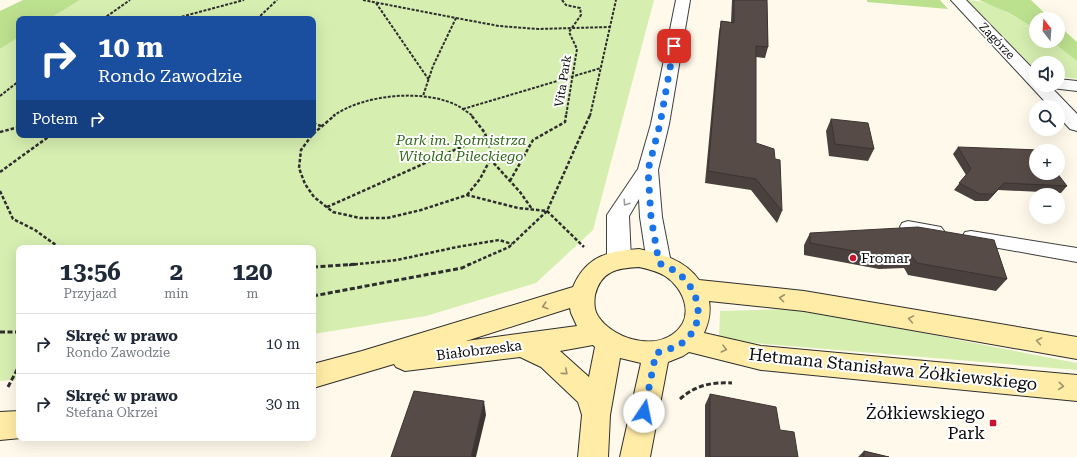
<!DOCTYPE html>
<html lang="pl">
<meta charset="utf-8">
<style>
body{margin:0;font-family:"Roboto Serif",serif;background:#f2f2f3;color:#1f2937;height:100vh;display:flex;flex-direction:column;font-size:15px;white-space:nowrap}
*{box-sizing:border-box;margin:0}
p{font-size:13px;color:#747a83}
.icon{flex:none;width:22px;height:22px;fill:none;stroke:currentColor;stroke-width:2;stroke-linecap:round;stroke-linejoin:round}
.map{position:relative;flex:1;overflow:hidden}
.panel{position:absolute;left:16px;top:245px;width:300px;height:196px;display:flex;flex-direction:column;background:#fff;border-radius:8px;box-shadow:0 4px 16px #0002}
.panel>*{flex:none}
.hud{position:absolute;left:16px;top:16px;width:300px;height:122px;border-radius:8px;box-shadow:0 4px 16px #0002;background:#1a4fa0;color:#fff;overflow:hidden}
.needle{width:26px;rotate:343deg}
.controls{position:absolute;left:1029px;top:12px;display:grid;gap:8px}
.controls a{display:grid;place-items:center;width:36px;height:36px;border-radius:50%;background:#fff;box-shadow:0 4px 16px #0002;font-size:20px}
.pin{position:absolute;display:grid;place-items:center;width:34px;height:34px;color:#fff;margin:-17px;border-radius:8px;box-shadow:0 2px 6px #0006}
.me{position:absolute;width:44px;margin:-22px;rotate:11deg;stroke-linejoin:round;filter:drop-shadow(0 0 3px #0008)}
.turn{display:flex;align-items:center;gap:14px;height:84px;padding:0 16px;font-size:18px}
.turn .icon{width:52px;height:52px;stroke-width:2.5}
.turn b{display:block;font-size:28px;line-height:34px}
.then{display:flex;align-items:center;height:38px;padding:0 16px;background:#0003;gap:8px;font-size:15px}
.eta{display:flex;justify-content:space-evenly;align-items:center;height:68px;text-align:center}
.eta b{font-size:24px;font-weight:700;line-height:28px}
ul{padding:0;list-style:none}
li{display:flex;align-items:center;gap:12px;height:60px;padding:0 16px;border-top:1px solid #e0e1e3}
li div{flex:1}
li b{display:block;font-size:15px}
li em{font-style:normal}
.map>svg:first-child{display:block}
</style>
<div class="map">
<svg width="1077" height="457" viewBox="0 0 1077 457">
<rect width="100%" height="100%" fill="#fff9eb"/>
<path fill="#d6eeb0" d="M80,0H654L593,230L536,283L426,316L313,334V248H19V379L0,381V49L19,37V135H313V19H49Z
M967,0C990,0 1013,16 1033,27L1036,29V41H1051L1077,61V79L1058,76V63H1036V68L1033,67Z
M787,309L866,322L1077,363V370L754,343L719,338L720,311Z"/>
<path fill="#bbe08e" d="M23,0H80L49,19H19V37L0,49V11Z
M867,0H940L948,9L867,2Z
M979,0H1031L1051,19H1036V29L1009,13Z
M1058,25L1077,42V61L1051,41H1058Z"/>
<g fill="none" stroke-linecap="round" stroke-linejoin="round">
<defs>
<path id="lane" d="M908,221L941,227L944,231L941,235L935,237L902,231L900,227L902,223Z
M971,231L1077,248V262L965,242L962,237L965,232Z"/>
<path id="street" d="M676,0H690L669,124L658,170L662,217L671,263L667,269L659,272L651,269L647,263L640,217L639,199L629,216L631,260L627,266L619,269L611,266L607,260V215L638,169L651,124Z
M951,0H966L1036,72V85H1049L1077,114V131L1070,129L1058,116V107H1050Z
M1058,79L1077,81V91L1052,88L1050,85H1058Z"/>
<path id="secondary" d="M639,249C662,254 685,260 699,280L804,291L1077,337V359L804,311L709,301C711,313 709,322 704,333L761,346L1077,375V401L761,370L689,352L683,356L668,362L650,457H620L641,363L620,358L610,415L608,457H578L582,415L578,402L541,367L520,357L405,371L396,367L394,364L313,388V364L362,351L573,287C586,256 608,251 639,249ZM639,267C648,269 657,271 665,276C684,288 696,318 673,334C651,350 612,338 598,316C594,310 594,302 595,295C601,271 617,268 639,267ZM570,308L571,313L577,326L466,341ZM593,345L595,347L589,377L560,351Z
M19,411V438H21L0,440V412Z"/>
</defs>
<use href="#lane" stroke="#3f3f3f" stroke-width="2"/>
<use href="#street" stroke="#3f3f3f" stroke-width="2"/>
<use href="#secondary" stroke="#2e2e2e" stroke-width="2"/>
<path stroke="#2e2e2e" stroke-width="2" stroke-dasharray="3 1.5" stroke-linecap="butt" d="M363,0L456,18L433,66L423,96
M562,0L566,5L580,8L581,15L569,32L577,49L566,116
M376,3L429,80
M456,18L499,26L538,29L610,27
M103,19L130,0
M173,19L244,0
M257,19L277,0
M0,96L19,81
M463,109L601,68
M333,116C364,94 427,88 460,107C464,110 469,113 473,116
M590,116L616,0"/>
<path stroke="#2e2e2e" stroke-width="2.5" stroke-dasharray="3.5 2" stroke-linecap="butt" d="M313,123L321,126
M0,132L19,127
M313,134L335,115
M312,135L301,150L299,168L305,184L314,197L333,212L360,218H387L421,210L467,195L518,208L547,211L584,247
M490,159L520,192L532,209
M0,172L51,135
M510,181L533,140L565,122L566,115
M0,191L13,219L35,230L60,248
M467,195L480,179L490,160L491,152L485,133L471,115
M327,207L486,136
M349,265L397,260L457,247L499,240L512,244
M468,265L509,247L547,211L590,115"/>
<path stroke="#2e2e2e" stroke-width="3" stroke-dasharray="5 2.5" stroke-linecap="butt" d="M313,267L358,264
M313,296L462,268L470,264
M0,332H19
M8,387L19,366
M680,399C696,385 711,382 732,383"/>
<use href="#lane" fill="#fff" fill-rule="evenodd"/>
<use href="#street" fill="#fff" fill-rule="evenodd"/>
<use href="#secondary" fill="#ffeca6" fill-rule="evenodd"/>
</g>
<path fill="#4a403d" d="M732,0H767L768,47L765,58L756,57V143L775,159L782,211L777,223L751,190L705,183L719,32L721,21L731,22Z
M831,119L874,149L868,161L829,156L826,131Z
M958,147L1067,186L1061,193L998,190L988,201H975L954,190L966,175L953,154Z
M810,233L994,240L1007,279L996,291L908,275L904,268L879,269L804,255V245Z
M710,394L780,430L798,457H705V405Z
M864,451L889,457H858Z"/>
<path fill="#3c3432" d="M1004,183L998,190L988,201L993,194Z
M484,401L486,415L476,457H471Z"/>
<path fill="#564b47" stroke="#3c3432" d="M734,0H767L768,47L756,46V143L774,149L775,159L780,160L782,211L756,179L708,171L721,21L734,23Z
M831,119L868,123L874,149L835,144Z
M958,147L1040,150V151H1036V173H1057L1067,186L1004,183L993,194H980L959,183L971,169Z
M918,227L994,240L1007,279L917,263L912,256L887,257L810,243V233Z
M414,391L484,401L471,457H391Z
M710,394L776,407L780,430L794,432L798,457H710Z
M864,451L889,457H864Z"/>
<defs><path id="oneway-chevron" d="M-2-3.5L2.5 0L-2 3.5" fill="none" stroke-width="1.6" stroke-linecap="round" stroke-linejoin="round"/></defs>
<use stroke="#9e9e9e" href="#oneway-chevron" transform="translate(626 203) rotate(123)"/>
<g stroke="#9e9268">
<use href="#oneway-chevron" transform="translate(782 298) rotate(-173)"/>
<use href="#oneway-chevron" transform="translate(545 306) rotate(163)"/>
<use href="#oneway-chevron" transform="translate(911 319) rotate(-170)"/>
<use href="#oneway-chevron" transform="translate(1039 341) rotate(-170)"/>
<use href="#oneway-chevron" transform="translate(724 349) rotate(14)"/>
<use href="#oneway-chevron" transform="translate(565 372) rotate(41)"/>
<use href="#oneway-chevron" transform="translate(1061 386) rotate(5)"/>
</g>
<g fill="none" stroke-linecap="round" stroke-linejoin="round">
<path stroke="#1a73e8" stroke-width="7" stroke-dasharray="0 12.6" d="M644,412L656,353C667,350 679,347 687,339C706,319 699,290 678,273C673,269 665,266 659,263L651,217L648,170L660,124L674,46"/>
</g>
<g fill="#ca1531" stroke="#fff" stroke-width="1.5">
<circle cx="853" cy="258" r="4"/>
<rect x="989" y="419" width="8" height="8" rx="2"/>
</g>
<g text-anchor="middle" stroke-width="4" stroke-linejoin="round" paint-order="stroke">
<g font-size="12" fill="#0c0c0c" stroke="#fff">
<text transform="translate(997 41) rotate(46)" y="4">Zagórze</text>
<text transform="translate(563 81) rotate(-81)" y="4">Vita Park</text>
</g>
<g font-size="14" font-style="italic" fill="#306a16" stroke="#fff">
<text x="461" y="145">Park im. Rotmistrza<tspan x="461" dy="16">Witolda Pileckiego</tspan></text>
</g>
<g font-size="14" fill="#0c0c0c" stroke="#fff" text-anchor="start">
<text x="861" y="263">Fromar</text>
</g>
<g font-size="14" fill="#0c0c0c" stroke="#fff">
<text transform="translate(479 350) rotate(-7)" y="5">Białobrzeska</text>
</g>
<g font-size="17" fill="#0c0c0c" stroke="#fff">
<text transform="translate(893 369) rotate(6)" y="6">Hetmana Stanisława Żółkiewskiego</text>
</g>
<g font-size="17" fill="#0c0c0c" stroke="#fff" text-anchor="end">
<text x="985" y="419">Żółkiewskiego<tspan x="985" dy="20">Park</tspan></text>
</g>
</g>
</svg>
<div class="controls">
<a><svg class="needle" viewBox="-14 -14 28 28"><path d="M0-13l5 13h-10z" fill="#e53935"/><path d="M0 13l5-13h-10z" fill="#747a83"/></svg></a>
<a><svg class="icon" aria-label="sound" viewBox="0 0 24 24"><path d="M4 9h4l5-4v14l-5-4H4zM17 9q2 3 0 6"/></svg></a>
<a><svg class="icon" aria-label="search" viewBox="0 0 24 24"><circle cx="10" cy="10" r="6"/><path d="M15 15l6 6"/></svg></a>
<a>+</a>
<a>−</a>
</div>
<div class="pin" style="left:674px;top:46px;background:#d93025"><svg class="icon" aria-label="arrive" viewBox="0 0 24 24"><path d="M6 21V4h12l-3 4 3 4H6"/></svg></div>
<svg class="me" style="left:644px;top:412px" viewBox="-20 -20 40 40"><circle r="19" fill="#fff"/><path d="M0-13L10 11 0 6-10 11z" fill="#1a73e8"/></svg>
<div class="hud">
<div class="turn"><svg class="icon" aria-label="right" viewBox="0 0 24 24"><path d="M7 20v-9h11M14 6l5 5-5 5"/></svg><div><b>10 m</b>Rondo Zawodzie</div></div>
<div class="then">Potem<svg class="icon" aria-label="right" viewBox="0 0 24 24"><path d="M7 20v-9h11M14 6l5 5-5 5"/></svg></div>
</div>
<section class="panel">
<div class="eta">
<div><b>13:56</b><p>Przyjazd</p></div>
<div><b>2</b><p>min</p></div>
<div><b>120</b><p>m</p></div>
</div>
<ul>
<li><svg class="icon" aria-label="right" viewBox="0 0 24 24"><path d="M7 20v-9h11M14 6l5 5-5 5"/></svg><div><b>Skręć w prawo</b><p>Rondo Zawodzie</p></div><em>10 m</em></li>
<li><svg class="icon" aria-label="right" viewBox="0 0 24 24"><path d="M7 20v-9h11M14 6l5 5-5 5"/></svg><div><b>Skręć w prawo</b><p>Stefana Okrzei</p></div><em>30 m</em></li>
</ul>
</section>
</div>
